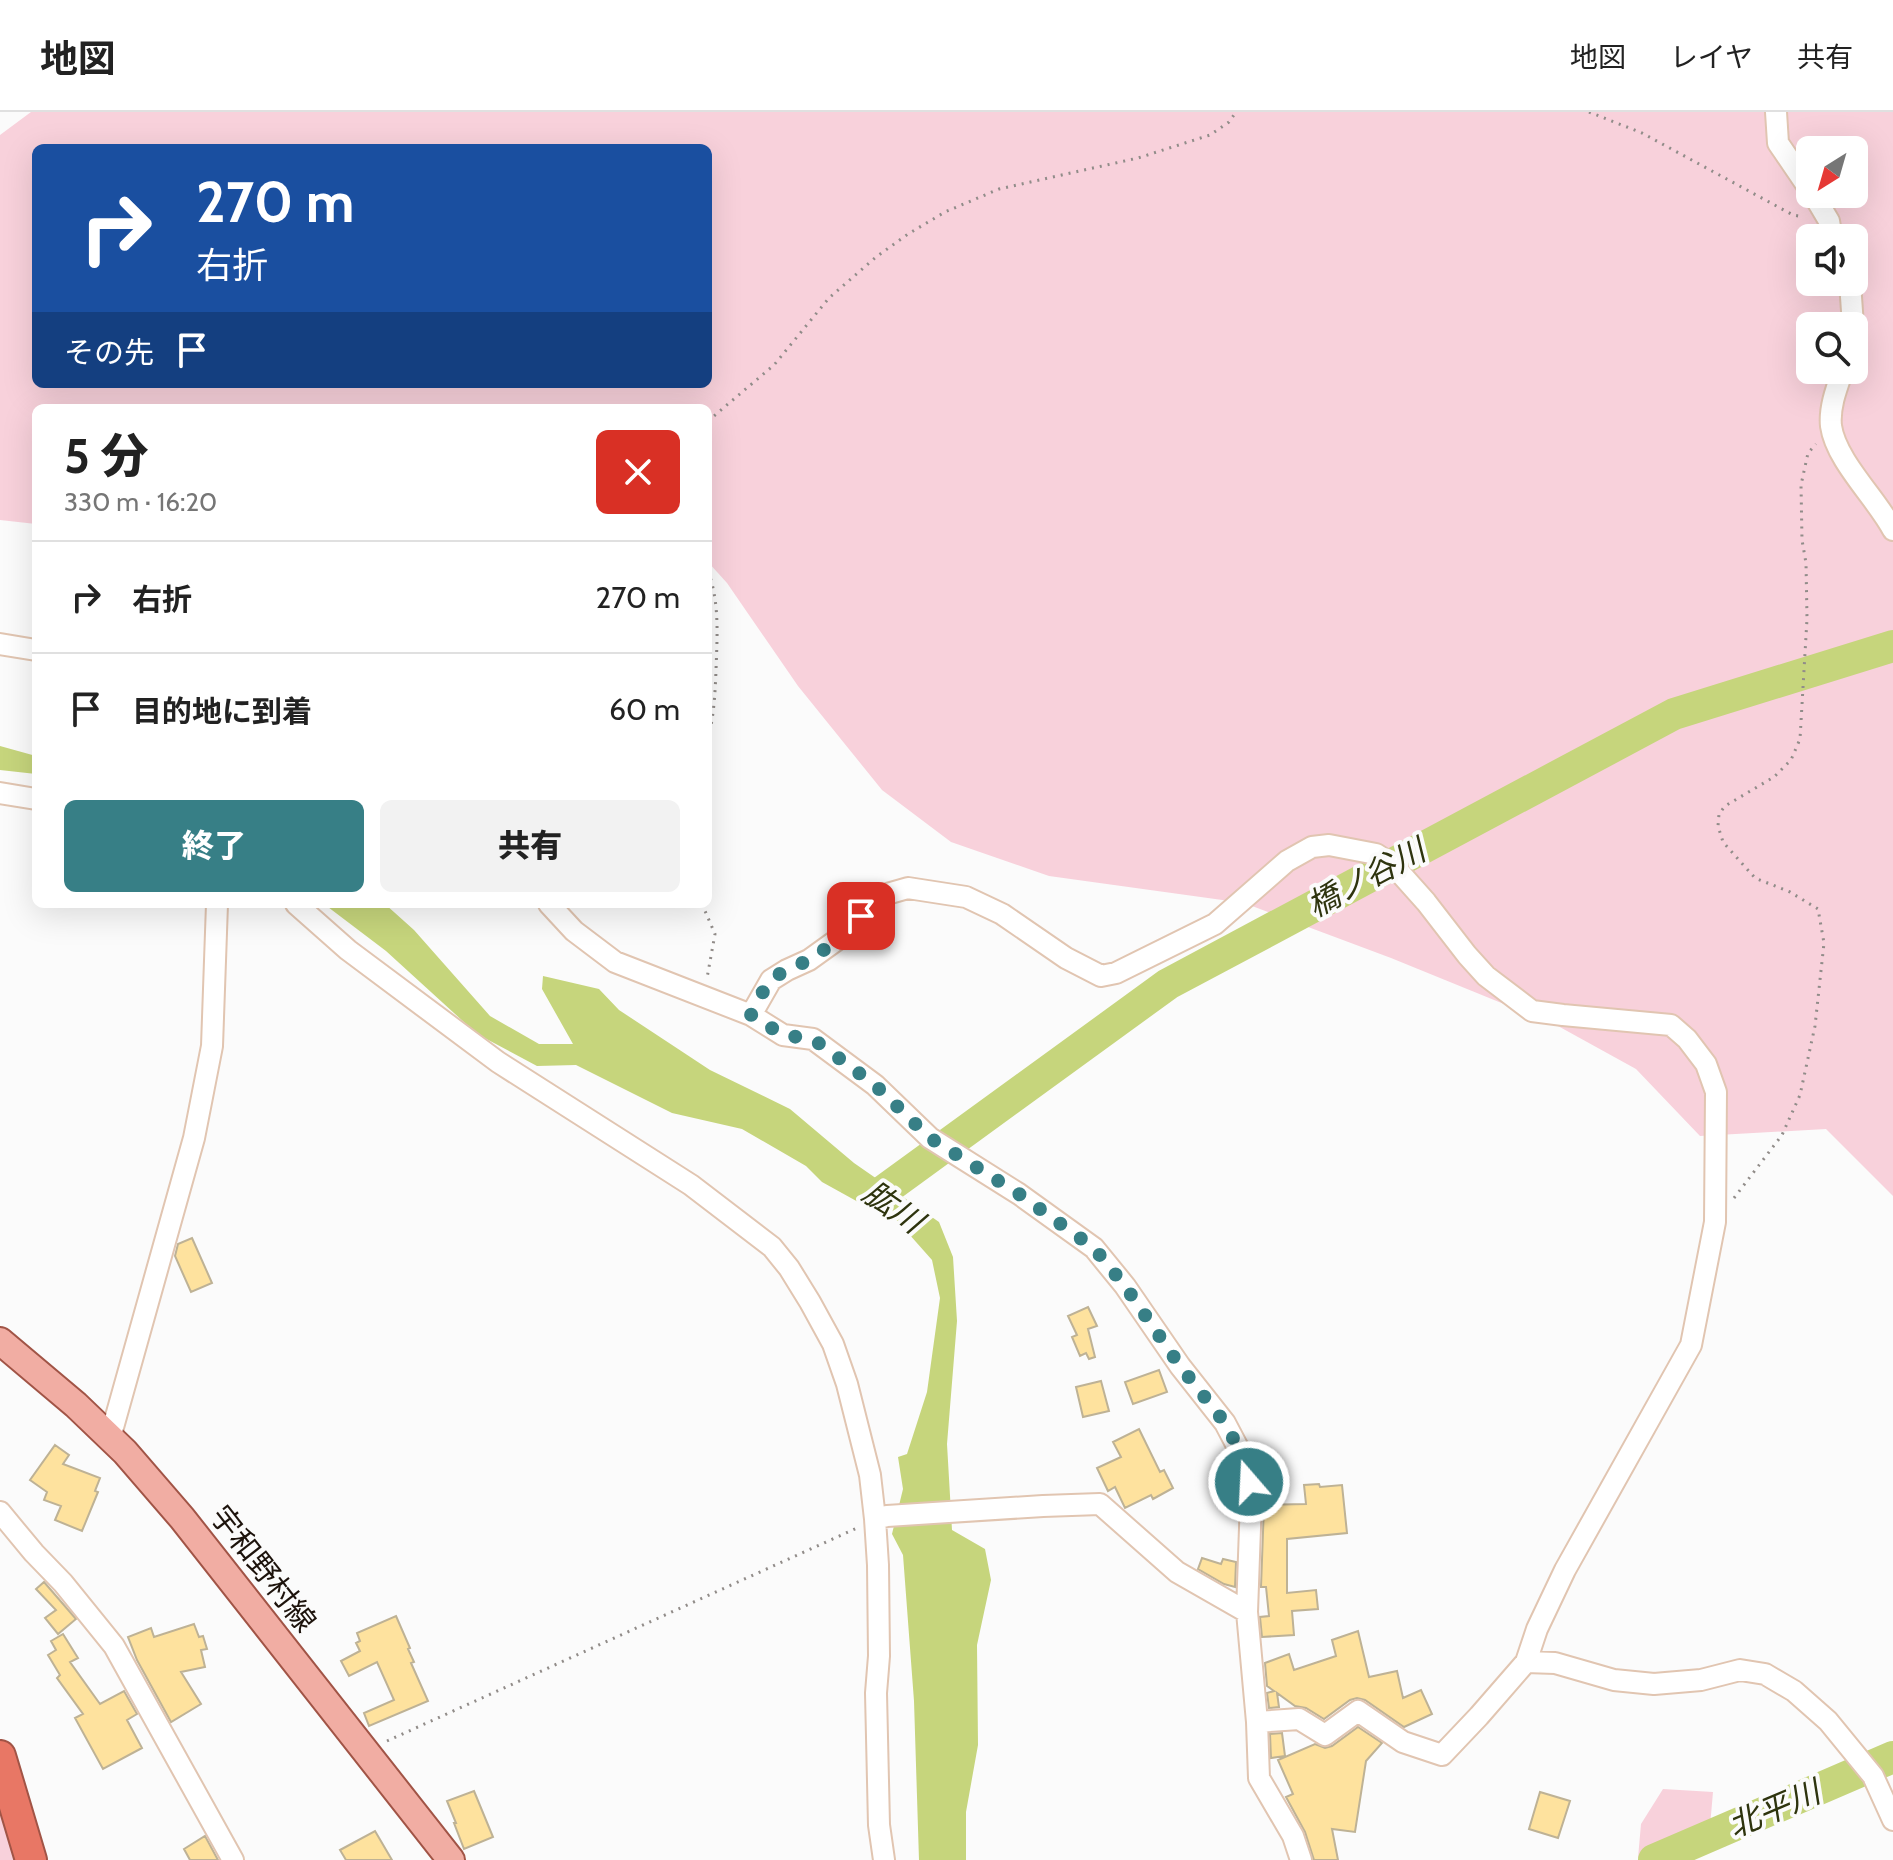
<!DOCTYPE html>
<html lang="ja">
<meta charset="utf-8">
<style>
body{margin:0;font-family:Cabin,"Noto Sans JP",sans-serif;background:#f2f2f2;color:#222;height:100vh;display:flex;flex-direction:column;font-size:30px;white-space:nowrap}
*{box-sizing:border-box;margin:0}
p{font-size:26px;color:#767676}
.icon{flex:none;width:44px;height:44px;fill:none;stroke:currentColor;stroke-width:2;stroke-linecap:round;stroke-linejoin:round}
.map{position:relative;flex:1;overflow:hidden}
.side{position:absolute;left:32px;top:292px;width:680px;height:504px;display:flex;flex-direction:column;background:#fff;border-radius:12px;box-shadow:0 8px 32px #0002}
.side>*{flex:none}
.top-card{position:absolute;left:32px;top:32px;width:680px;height:244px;border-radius:12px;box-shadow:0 8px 32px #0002;background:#1a4fa0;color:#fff;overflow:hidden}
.needle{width:52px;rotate:217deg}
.fabs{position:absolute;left:1796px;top:24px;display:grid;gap:16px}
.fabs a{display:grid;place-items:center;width:72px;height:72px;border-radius:12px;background:#fff;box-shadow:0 8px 32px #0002;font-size:40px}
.pin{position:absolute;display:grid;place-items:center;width:68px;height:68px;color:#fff;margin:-34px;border-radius:16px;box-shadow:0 4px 12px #0006}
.me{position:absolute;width:88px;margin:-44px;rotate:341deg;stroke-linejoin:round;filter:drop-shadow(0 0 6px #0008)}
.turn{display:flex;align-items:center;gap:28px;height:168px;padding:0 32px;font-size:36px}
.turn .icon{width:104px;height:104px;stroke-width:2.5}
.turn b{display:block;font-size:56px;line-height:68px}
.then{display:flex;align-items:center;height:76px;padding:0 32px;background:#0003;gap:16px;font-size:30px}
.round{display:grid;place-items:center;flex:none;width:84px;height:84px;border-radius:12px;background:#f2f2f2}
.head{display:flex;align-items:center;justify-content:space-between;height:136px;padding:0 32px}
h1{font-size:48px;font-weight:800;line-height:60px}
.cta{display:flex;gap:16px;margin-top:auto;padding:16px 32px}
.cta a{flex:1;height:92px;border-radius:12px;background:#377f86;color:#fff;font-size:32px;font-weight:800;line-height:92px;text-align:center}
.cta a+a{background:#f2f2f2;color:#222}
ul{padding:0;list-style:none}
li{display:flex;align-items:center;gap:24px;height:112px;padding:0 32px;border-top:2px solid #e0e0e0}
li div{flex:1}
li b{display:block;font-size:30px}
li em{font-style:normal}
header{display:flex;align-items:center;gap:48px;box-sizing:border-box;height:112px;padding:0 40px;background:#fff;border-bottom:2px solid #e0e0e0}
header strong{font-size:38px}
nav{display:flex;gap:44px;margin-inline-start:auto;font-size:28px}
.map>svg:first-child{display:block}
</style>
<header>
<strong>地図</strong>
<nav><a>地図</a><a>レイヤ</a><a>共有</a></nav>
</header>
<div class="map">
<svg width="1893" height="1748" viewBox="0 0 1893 1748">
<rect width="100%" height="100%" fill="#fbfbfb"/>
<path fill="#f8d1db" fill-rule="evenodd" d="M31,0H1893V1084L1826,1017L1700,1024L1636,957L1558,914L1391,846L1244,791L1049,764L951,730L882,678L798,574L727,471L708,450V296H36V412L0,408V23ZM36,36H708V272H36ZM1810,38H1854V82H1810ZM1810,126H1854V170H1810ZM1810,214H1854V258H1810Z
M1663,1677L1713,1680L1708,1737L1694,1748H1641L1638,1746L1641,1712Z
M0,1689L21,1748H0Z"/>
<path fill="#c6d57c" d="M0,634L36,644V662L0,658Z
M324,792H385L414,818L490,904L539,932H573L542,877L543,864L599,877L619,898L710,958L790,997L854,1051L939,1110L953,1145L957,1209L947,1332L952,1418L985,1437L991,1468L977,1533L978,1633L966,1700V1748H919L914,1589L903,1443L892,1422L903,1377L898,1345L907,1342L927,1280L940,1186L932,1148L885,1095L860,1091L822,1070L806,1054L742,1017L672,1001L576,953L537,954L477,922L386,839Z"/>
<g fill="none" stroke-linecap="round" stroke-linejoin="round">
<path stroke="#c6d57c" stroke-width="32" d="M882,1080L1168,872L1674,602L1893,534
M1654,1748L1893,1645"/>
</g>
<path fill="#fee29e" stroke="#beb295" stroke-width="2" d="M192,1126L212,1171L191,1180L175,1144L178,1132Z
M1088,1195L1097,1214L1088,1217L1095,1245L1089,1247L1086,1241L1080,1244L1072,1225L1077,1223L1068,1204Z
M1159,1258L1167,1280L1133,1292L1125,1270Z
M1101,1269L1109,1299L1083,1305L1076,1275Z
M1139,1317L1160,1360L1164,1358L1173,1376L1153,1387L1151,1383L1125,1396L1115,1375L1108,1379L1097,1356L1121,1345L1113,1330Z
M55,1333L69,1343L63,1352L100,1366L95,1379L98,1380L82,1419L55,1408L61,1394L44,1388L47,1380L30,1368Z
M1319,1372L1320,1375L1342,1373L1347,1421L1287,1427V1481L1316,1478L1318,1497L1292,1499L1294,1523L1262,1525L1260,1505L1269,1504L1266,1475H1261L1264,1393L1306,1392L1304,1373Z
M1202,1446L1221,1452L1223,1447L1236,1450L1235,1475L1224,1472L1198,1457Z
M44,1470L76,1507L58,1522L45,1506L56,1498L36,1477Z
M396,1504L410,1536L408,1537L414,1550L411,1551L428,1589L369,1614L364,1601L394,1588L377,1550L349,1564L341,1549L360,1539L356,1531L360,1529L357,1521Z
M194,1512L199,1525L203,1524L207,1537L201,1538L205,1555L181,1560L201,1592L171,1610L137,1548L128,1525L151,1516L154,1525Z
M1358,1519L1369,1565L1397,1559L1403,1586L1421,1578L1432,1602L1404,1615L1365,1588L1357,1586L1350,1588L1324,1607L1306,1596L1295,1594L1277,1581L1279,1595L1269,1596L1267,1581L1274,1579L1267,1574L1265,1551L1289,1542L1294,1558L1336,1544L1332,1528Z
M63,1522L78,1546L70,1550L100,1592L124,1579L137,1602L127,1608L142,1636L103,1657L75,1606L83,1602L57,1566L60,1563L48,1543L56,1538L51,1529Z
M1358,1615L1382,1631L1366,1649L1355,1720L1332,1717L1338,1748H1314L1305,1720L1286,1685L1293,1682L1278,1648L1315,1632L1325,1636L1332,1634Z
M1282,1621L1285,1644L1271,1646L1270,1622Z
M474,1679L493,1725L464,1737L454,1711H456L447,1689Z
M1540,1680L1570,1689L1558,1726L1529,1717Z
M375,1719L392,1748H346L340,1738Z
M205,1724L218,1748H190L184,1737Z"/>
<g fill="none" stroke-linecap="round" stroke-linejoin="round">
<defs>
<path id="minor" d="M1776,0L1778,31L1810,78
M1813,82L1829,109L1832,126
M1850,170L1853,214
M1843,258C1837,275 1829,295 1831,314C1836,349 1877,387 1893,418
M0,532L36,538
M0,681L36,687
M296,792L348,838L498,950L691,1073L772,1135L789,1156L810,1190L833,1232L847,1272L870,1363L875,1407L878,1453L879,1544L876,1581L879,1713L884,1748
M549,792L574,819L615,850L751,903L783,923L813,927L875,973L930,1026L1019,1082L1094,1136L1125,1174L1180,1254L1225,1311L1246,1351L1251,1388L1247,1500L1257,1610L1259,1666L1293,1724L1301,1748
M751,903L771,868L787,858L809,848L841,825L880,784L908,776L966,785L1002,802L1066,846L1101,864L1116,861L1215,812L1287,749L1312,735L1329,733L1376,742L1393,753L1426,790L1467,843L1486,864L1532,899L1563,903L1671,913L1687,927L1706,952L1716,980L1715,1110L1691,1233L1565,1458L1537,1517L1526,1550L1479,1604L1442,1643L1403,1630L1358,1599L1325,1623L1299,1607L1257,1610
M110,1326L194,1026L212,934L217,792
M0,1400L34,1441L63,1471L114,1534L233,1748
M875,1407L887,1404L1043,1394L1100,1392L1177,1460L1247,1500
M1526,1550L1555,1551L1614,1568L1654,1572L1701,1568L1740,1558L1765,1562L1794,1579L1828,1609L1873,1664L1893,1708"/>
<path id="major" d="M0,1229L76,1293L125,1340L182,1406L451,1748"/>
<path id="highway" d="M0,1644L31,1748"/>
</defs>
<use href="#minor" stroke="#e1c5b1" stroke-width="24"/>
<use href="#major" stroke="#a15446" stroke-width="30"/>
<use href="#highway" stroke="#a15446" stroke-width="34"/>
<path stroke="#918c89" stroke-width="3" stroke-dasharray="2 6" stroke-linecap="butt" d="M1589,0L1642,21L1793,103L1804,105
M708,309L774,253L829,186L876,145L908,122L945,100L999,77L1138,46L1210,23L1229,10L1236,0
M708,459C720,491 717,526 716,559C715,582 714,604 708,627
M702,792L715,822L707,866
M1734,1086L1782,1023L1800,983L1815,914L1824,831L1818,797L1790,780L1755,766L1723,730L1718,714L1719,702L1725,694L1774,665L1791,648L1800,627L1807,507L1806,451L1802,428L1801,373L1808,341L1816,332
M387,1629L857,1416"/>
<use href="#minor" stroke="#fff" stroke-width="20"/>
<use href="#major" stroke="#f1ada3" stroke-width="26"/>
<use href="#highway" stroke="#e87765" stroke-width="30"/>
</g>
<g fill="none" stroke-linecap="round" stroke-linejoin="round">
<path stroke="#377f86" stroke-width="14" stroke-dasharray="0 25.2" d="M861,804C845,821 828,837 808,848C796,855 779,859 770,870C762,879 757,892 751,903L783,923L813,927L875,973L930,1026L1019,1082L1094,1136L1125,1174L1180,1254L1225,1311L1246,1351L1249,1370"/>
</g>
<g text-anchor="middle" stroke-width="8" stroke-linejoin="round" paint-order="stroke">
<g font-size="30" fill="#1d130c" stroke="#fbfbfb">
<text transform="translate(263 1457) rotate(52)" y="10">宇和野村線</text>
</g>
<g font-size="32" font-style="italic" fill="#2e340e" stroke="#fbfbfb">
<text transform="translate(1366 766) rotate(-28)" y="11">橋ノ谷川</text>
<text transform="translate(893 1095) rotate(35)" y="11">肱川</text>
<text transform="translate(1774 1697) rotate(-23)" y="11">北平川</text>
</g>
</g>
</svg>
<div class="fabs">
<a><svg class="needle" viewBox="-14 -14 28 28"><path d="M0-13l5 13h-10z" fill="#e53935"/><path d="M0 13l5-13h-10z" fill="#767676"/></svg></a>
<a><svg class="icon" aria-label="sound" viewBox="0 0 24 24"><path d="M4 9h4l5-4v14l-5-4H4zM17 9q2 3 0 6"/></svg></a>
<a><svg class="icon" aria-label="search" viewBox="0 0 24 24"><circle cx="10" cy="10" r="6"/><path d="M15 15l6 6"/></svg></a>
</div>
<div class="pin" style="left:861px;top:804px;background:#d93025"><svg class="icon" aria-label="arrive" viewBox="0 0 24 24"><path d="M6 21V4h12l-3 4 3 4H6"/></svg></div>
<svg class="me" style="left:1249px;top:1370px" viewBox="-20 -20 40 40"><circle r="17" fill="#377f86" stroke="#fff" stroke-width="3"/><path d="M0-11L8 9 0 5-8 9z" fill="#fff"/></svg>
<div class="top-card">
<div class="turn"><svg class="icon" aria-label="right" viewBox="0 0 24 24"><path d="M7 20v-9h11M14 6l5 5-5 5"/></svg><div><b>270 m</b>右折</div></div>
<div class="then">その先<svg class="icon" aria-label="arrive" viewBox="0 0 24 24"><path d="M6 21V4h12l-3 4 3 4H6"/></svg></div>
</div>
<section class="side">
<div class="head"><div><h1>5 分</h1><p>330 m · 16:20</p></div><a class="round" style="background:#d93025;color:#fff"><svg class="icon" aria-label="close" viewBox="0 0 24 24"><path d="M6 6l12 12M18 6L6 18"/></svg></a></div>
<ul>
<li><svg class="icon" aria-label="right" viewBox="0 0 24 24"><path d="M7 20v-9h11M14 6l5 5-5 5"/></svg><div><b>右折</b></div><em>270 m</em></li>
<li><svg class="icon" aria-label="arrive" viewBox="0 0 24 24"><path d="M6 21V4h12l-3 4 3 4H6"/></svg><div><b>目的地に到着</b></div><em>60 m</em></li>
</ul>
<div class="cta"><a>終了</a><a>共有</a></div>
</section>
</div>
